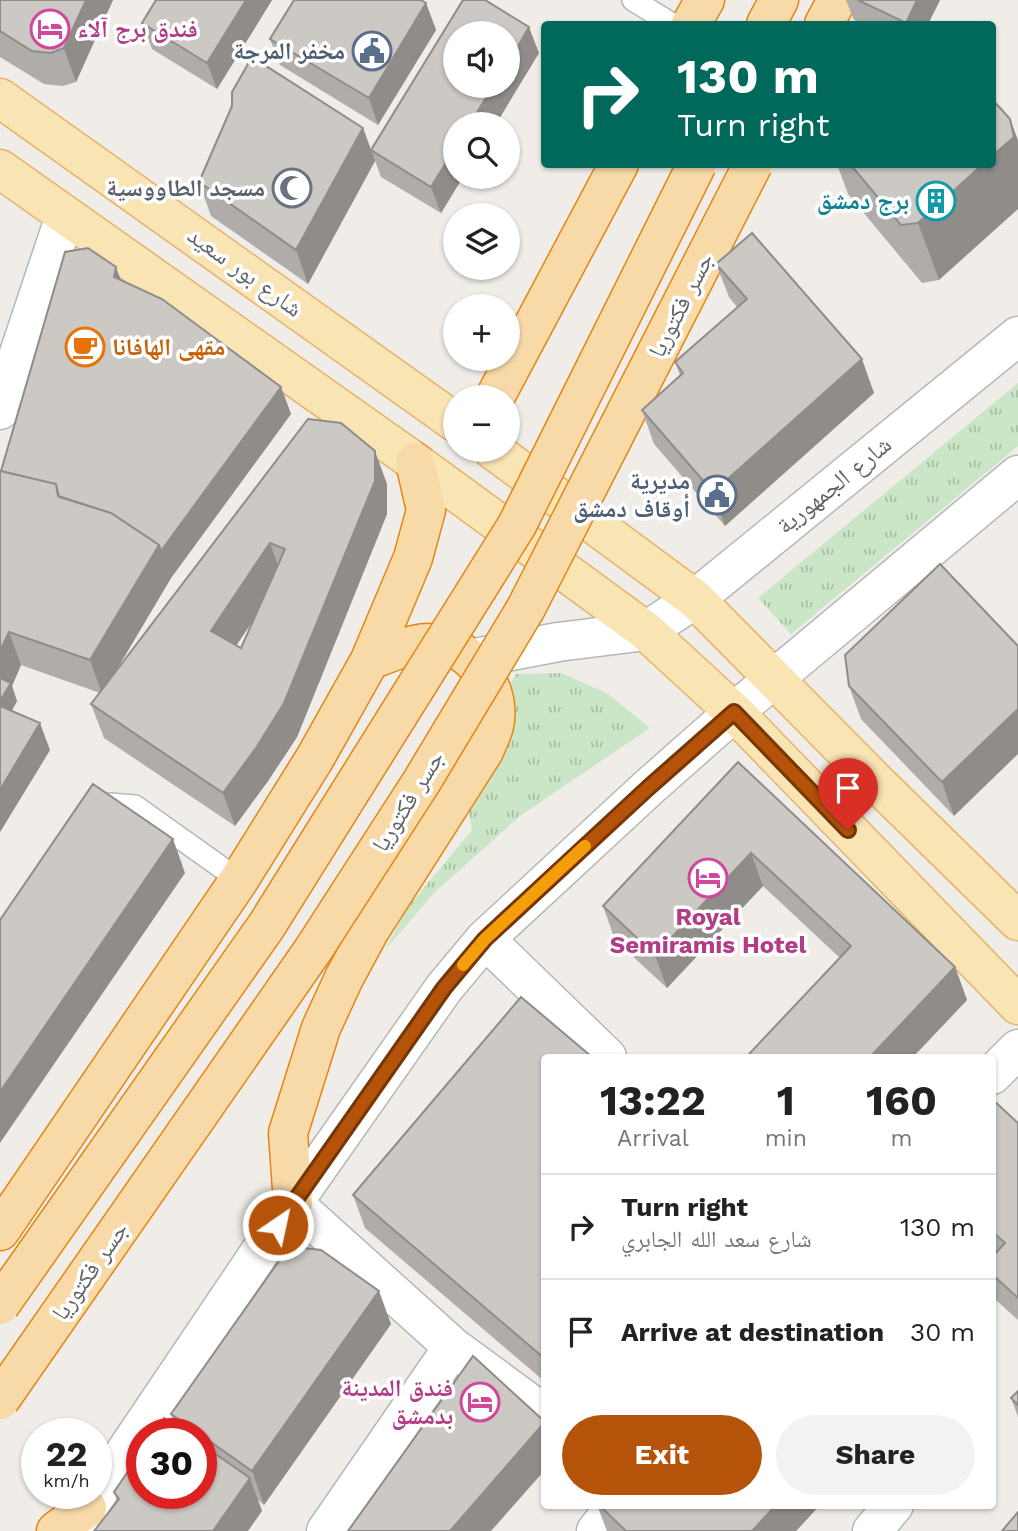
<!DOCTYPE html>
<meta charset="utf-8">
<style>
body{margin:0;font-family:"Work Sans","Noto Naskh Arabic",sans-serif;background:#f2f2f2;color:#222;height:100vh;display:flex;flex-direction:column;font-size:26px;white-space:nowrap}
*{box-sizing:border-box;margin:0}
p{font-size:23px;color:#767676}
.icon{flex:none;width:38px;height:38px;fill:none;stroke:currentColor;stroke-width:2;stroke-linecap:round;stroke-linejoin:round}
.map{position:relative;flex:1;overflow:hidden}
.panel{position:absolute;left:541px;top:1054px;width:455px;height:455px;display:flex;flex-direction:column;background:#fff;border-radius:7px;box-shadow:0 2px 5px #0004}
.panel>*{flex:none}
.hud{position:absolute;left:541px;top:21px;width:455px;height:147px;border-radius:7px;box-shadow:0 2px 5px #0004;background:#00695c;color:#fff;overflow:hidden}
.fabs{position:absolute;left:443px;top:21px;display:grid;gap:14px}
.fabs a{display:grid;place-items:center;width:77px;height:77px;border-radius:50%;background:#fff;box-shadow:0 2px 5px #0004;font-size:35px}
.speed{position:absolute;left:21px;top:1418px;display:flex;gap:14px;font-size:35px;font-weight:700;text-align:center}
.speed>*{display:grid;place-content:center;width:91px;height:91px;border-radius:50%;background:#fff;box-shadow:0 2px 5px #0004;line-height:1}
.speed small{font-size:18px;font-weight:400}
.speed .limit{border:10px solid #d22;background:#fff;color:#111}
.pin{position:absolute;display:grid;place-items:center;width:60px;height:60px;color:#fff;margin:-72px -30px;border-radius:50% 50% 50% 0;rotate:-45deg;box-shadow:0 0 7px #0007}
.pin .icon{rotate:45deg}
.me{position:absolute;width:77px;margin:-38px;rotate:34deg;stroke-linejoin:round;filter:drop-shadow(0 0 5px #0008)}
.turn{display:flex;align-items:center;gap:24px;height:147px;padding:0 21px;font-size:32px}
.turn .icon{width:91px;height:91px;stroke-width:2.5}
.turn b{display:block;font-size:49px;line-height:60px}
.eta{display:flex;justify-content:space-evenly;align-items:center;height:119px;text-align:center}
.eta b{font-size:42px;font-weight:700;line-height:49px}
.button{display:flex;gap:14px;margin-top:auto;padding:14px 21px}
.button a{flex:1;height:80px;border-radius:42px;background:#b45309;color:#fff;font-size:28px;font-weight:700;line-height:80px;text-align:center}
.button a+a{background:#f2f2f2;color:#222}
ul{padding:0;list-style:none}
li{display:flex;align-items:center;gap:21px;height:105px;padding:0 21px;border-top:2px solid #e0e0e0}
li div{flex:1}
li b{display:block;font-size:26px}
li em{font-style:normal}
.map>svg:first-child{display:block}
</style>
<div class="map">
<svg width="1018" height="1531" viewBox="0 0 1018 1531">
<defs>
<pattern id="grass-tufts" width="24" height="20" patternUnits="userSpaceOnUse" patternTransform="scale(1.75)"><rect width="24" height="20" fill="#cbe5c7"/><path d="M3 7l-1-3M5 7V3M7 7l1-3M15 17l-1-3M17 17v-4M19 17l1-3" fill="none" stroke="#a8bda5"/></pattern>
</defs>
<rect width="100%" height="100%" fill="#f0ede8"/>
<path fill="url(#grass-tufts)" d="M1018,383V446L791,634L758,598Z
M562,673L608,694L650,728L520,816L434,893L385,950L408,907L472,830L461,767L516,674Z"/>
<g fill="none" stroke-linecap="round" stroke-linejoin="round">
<defs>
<path id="service" d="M633,0L672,24
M95,811L110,804L135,806L239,880"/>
<path id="minor" d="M485,939L607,1057
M992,1075L1018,1049
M293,1203L453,1347L544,1414
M72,1531L293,1203L444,988L485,939L648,788L734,712
M326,1531L453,1347
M596,1531L617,1505
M872,1531L894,1505"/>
<path id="secondary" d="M0,410L65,216
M475,658L558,642L646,631L695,599L1018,336
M734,712L1018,475"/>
<path id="primary" d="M0,98L455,422
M0,169L415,462L646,631L734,712L1018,1005
M493,450L695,599L876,782L1018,921"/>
<path id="trunk" d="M691,24L705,0
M766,24L779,0
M824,24L837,0
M495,397L619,164
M293,1203L288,1133L321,1028L344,978L370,930L484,751C487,743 492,734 494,726C502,692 477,653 444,645C420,638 393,652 370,660
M0,1231L239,880L315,758L370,660L413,558L426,510L415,462
M56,1531L87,1508"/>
</defs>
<use href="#service" stroke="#b5b8bb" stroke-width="24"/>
<use href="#minor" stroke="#b5b8bb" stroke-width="41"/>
<use href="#secondary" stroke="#b4b8bb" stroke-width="41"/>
<use href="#primary" stroke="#e7b26a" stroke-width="41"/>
<use href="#trunk" stroke="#e68612" stroke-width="41"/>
<use href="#service" stroke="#fff" stroke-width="21"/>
<use href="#minor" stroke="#fff" stroke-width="38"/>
<use href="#secondary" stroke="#fff" stroke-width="38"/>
<use href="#primary" stroke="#f9e4b4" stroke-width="38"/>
<use href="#trunk" stroke="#f7daa7" stroke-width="38"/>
<defs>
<path id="trunk-bridge" d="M0,1305L267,925L517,525L697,164
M0,1400L313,950L422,781L526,608L753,164"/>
</defs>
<use href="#trunk-bridge" stroke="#e68612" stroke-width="41" stroke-linecap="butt"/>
<use href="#trunk-bridge" stroke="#f7daa7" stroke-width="38"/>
</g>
<path fill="#afaca9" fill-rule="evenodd" d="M0,0H113L76,82L63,86L44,84L0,57Z
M156,0H272L217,89L152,49L142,23Z
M846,0H940L928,24H863L854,20Z
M426,3L436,30L378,125L280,65L270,39Z
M539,53L455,177H463L441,213L381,177L371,150Z
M363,128L375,161L308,284L211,216L199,182Z
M837,164H992L939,280L922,283L848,194Z
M716,264L874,393L725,526L654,444L642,410L680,375L675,362L737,307L729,297Z
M121,280L281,387L291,414L171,578L112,678L308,419L387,484V514L297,737L268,781L235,826L104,738L91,704L100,693L21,665L12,686L17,701L12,711L50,750L0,832V471H1ZM254,618L241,648L236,646Z
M940,564L954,816L861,719L849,686Z
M738,762L955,967L967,1000L913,1057H750L749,1054L840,958L763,886L667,988L615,940L603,906Z
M544,1057V1381L365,1228L353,1195Z
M992,1099L1018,1123V1320L996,1300L992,1290V1257L994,1255L993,1253L992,1254Z
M391,1324L264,1505L258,1500L262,1511L117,1501L114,1492L201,1493V1433H154L176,1427L171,1414Z
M1018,1391V1417L1011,1398Z
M597,1505H820L796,1531H607Z"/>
<path fill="#8f8c89" d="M86,0H113L76,82L64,48Z
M246,0H272L217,89L207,63Z
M917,0H940L928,24H906V23Z
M426,3L436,30L378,125L369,98Z
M529,27L539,53L496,124H470L493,86H508V63Z
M1010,119L1018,140V209L939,280L918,223L983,164H992V156Z
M363,128L375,161L308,284L296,250Z
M455,148V177H463L441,213L431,187Z
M116,267L126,294L114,277Z
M862,359L874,393L725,526L713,492Z
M281,387L291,414L171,578L102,694L90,660L159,545Z
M375,451L387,484V514L297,737L268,781L235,826L223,793Z
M270,543L282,577L224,664L211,631Z
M9,632L21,665L12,686L17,701L5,722L0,708V701L6,691L0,676V651Z
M1018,709V754L954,816L942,782Z
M40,723L50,750L0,832V790Z
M173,839L185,873L0,1143V1092Z
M751,853L763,886L667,988L655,955Z
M955,967L967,1000L913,1057H870Z
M379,1291L391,1324L264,1505L252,1471Z
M544,1423V1471L491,1531H450Z
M250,1478L262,1511L248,1531H213Z
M776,1505H820L796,1531H752Z"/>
<path fill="#ccc8c4" stroke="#8f8c89" stroke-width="2" fill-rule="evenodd" d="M0,0H86L64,48L51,53L32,51L0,31Z
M156,0H246L207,63L142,23Z
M294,0H421L426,3L369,98L270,39Z
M463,0H485L529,27L508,63V33H455V86H493L470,124H455V148L431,187L371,150Z
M858,0H917L906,23Z
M252,57L363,128L296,250L199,182L232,106V92Z
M992,99L1010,119L1014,137L992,156Z
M850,164H983L918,223L901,225Z
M752,233L862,359L713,492L642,410L683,373L675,362L747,299L716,264Z
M88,248L116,267L114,277L162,299L281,387L161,551L159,545L111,513L59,497L56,484L1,471L65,252Z
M308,419L341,423L375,451V481L284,703L256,748L223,793L91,704ZM270,543L285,549L241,648L211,631Z
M0,471L56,484L58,496L111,513L159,545L90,660L9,632L0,651Z
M940,564L1018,646V709L942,782L849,686L845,655Z
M0,678L11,683L0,701Z
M0,706L40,723L0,790Z
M738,762L955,967L870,1057H753L749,1054L851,946L751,853L655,955L603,906Z
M93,784L173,839L0,1092V920Z
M521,997L592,1057H544V1358L353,1195Z
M992,1099L1018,1123V1298L992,1274V1257L1005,1243L992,1231Z
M304,1248L321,1250L379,1291L252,1471L201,1435V1433H198L171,1414L286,1251Z
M473,1356L544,1421V1423L450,1531H348Z
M1018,1391V1405L1011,1398Z
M164,1418L185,1433H154Z
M201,1444L250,1478L213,1531H94L119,1499L114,1492L142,1451V1493H201Z
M599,1505H776L752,1531H626Z
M1018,1512V1531H1002Z"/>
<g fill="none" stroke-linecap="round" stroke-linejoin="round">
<defs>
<path id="route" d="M278,1225L444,988L485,939L648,788L734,712L848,830"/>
</defs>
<use href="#route" stroke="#753606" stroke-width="18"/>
<use href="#route" stroke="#b45309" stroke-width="12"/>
<path stroke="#f59e0b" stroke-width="12" d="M463,965L485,939L585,846"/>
</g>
<defs>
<symbol id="hotel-ring" viewBox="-11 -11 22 22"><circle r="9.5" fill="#fff" stroke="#d1479c" stroke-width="1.5"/><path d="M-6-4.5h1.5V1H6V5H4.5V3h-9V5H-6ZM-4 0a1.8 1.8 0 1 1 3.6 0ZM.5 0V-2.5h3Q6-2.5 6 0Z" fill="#d1479c"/></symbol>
<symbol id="civic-ring" viewBox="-11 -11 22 22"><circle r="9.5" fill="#fff" stroke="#5c6f8a" stroke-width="1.5"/><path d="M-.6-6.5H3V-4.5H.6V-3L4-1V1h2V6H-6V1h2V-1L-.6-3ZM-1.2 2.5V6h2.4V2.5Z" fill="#5c6f8a"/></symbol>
<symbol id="mosque-ring" viewBox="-11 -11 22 22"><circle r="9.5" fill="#fff" stroke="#6b7280" stroke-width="1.5"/><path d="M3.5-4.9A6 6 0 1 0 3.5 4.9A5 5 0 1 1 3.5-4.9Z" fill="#6b7280"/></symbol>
<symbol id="building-ring" viewBox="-11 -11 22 22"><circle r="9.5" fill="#fff" stroke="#0f9aa8" stroke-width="1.5"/><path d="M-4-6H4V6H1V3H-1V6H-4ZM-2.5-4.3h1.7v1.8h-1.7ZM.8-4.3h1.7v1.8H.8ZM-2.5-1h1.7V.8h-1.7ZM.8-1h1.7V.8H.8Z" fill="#0f9aa8"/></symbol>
<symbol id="cafe-ring" viewBox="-11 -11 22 22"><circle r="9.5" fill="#fff" stroke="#e8710a" stroke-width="1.5"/><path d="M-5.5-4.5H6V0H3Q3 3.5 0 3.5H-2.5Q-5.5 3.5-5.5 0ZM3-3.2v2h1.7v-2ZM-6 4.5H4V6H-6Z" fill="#e8710a"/></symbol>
</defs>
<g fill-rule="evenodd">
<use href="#hotel-ring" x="28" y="7" width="44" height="44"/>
<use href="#civic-ring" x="350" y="29" width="44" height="44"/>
<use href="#mosque-ring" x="270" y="166" width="44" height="44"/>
<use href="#building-ring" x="914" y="179" width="44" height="44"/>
<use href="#cafe-ring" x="63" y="325" width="44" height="44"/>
<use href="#civic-ring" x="695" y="473" width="44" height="44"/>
<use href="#hotel-ring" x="686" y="856" width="44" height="44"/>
<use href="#hotel-ring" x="458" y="1380" width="44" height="44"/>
</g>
<g text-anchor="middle" stroke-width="7" stroke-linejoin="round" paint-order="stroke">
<g font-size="24" font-weight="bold" fill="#b23c85" stroke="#fff" text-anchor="start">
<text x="77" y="37">فندق برج آلاء</text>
<text x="708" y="925" text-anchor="middle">Royal<tspan x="708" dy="28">Semiramis Hotel</tspan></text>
<text x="453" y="1396" text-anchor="end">فندق المدينة<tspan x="453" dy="28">بدمشق</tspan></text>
</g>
<g font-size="24" font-weight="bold" fill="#4e5e75" stroke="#fff" text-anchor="end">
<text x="345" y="59">مخفر المرجة</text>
<text x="690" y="489">مديرية<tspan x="690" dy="28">أوقاف دمشق</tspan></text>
</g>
<g font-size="24" font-weight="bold" fill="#5b616d" stroke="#fff" text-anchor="end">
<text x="265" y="196">مسجد الطاووسية</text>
</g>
<g font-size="24" font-weight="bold" fill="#0d838f" stroke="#fff" text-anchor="end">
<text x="909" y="209">برج دمشق</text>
</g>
<g font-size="24" fill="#5f6467" stroke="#fff">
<text transform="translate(245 272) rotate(36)" y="8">شارع بور سعيد</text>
<text transform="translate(681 305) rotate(-63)" y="8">جسر فكتوريا</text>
<text transform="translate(834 485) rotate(-39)" y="8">شارع الجمهورية</text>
<text transform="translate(408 801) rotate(-58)" y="8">جسر فكتوريا</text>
<text transform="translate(90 1271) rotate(-55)" y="8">جسر فكتوريا</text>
</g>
<g font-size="24" font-weight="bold" fill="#c56008" stroke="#fff" text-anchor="start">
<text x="112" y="355">مقهى الهافانا</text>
</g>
</g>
</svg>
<div class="fabs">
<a><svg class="icon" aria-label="sound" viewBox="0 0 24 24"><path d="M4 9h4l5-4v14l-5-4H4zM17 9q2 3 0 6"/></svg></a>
<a><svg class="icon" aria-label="search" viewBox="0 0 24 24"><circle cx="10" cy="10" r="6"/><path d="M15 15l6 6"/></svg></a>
<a><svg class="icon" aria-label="layers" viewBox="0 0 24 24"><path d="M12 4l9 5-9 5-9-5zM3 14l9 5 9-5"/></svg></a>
<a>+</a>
<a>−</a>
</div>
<div class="speed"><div>22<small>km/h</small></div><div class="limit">30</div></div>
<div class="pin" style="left:848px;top:830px;background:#d93025"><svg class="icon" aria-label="arrive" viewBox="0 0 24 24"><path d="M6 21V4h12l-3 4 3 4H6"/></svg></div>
<svg class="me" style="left:278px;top:1225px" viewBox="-20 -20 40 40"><circle r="17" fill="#b45309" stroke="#fff" stroke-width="3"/><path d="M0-11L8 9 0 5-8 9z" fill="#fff"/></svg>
<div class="hud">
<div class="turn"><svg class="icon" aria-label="right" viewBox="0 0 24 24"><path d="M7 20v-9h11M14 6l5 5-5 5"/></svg><div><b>130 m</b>Turn right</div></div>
</div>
<section class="panel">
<div class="eta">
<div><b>13:22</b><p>Arrival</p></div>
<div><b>1</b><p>min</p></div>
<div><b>160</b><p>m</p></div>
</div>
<ul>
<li><svg class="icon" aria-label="right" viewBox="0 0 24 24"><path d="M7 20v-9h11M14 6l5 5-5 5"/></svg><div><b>Turn right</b><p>شارع سعد الله الجابري</p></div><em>130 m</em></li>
<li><svg class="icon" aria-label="arrive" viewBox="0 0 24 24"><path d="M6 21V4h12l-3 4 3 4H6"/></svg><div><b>Arrive at destination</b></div><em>30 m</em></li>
</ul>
<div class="button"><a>Exit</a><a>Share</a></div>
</section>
</div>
